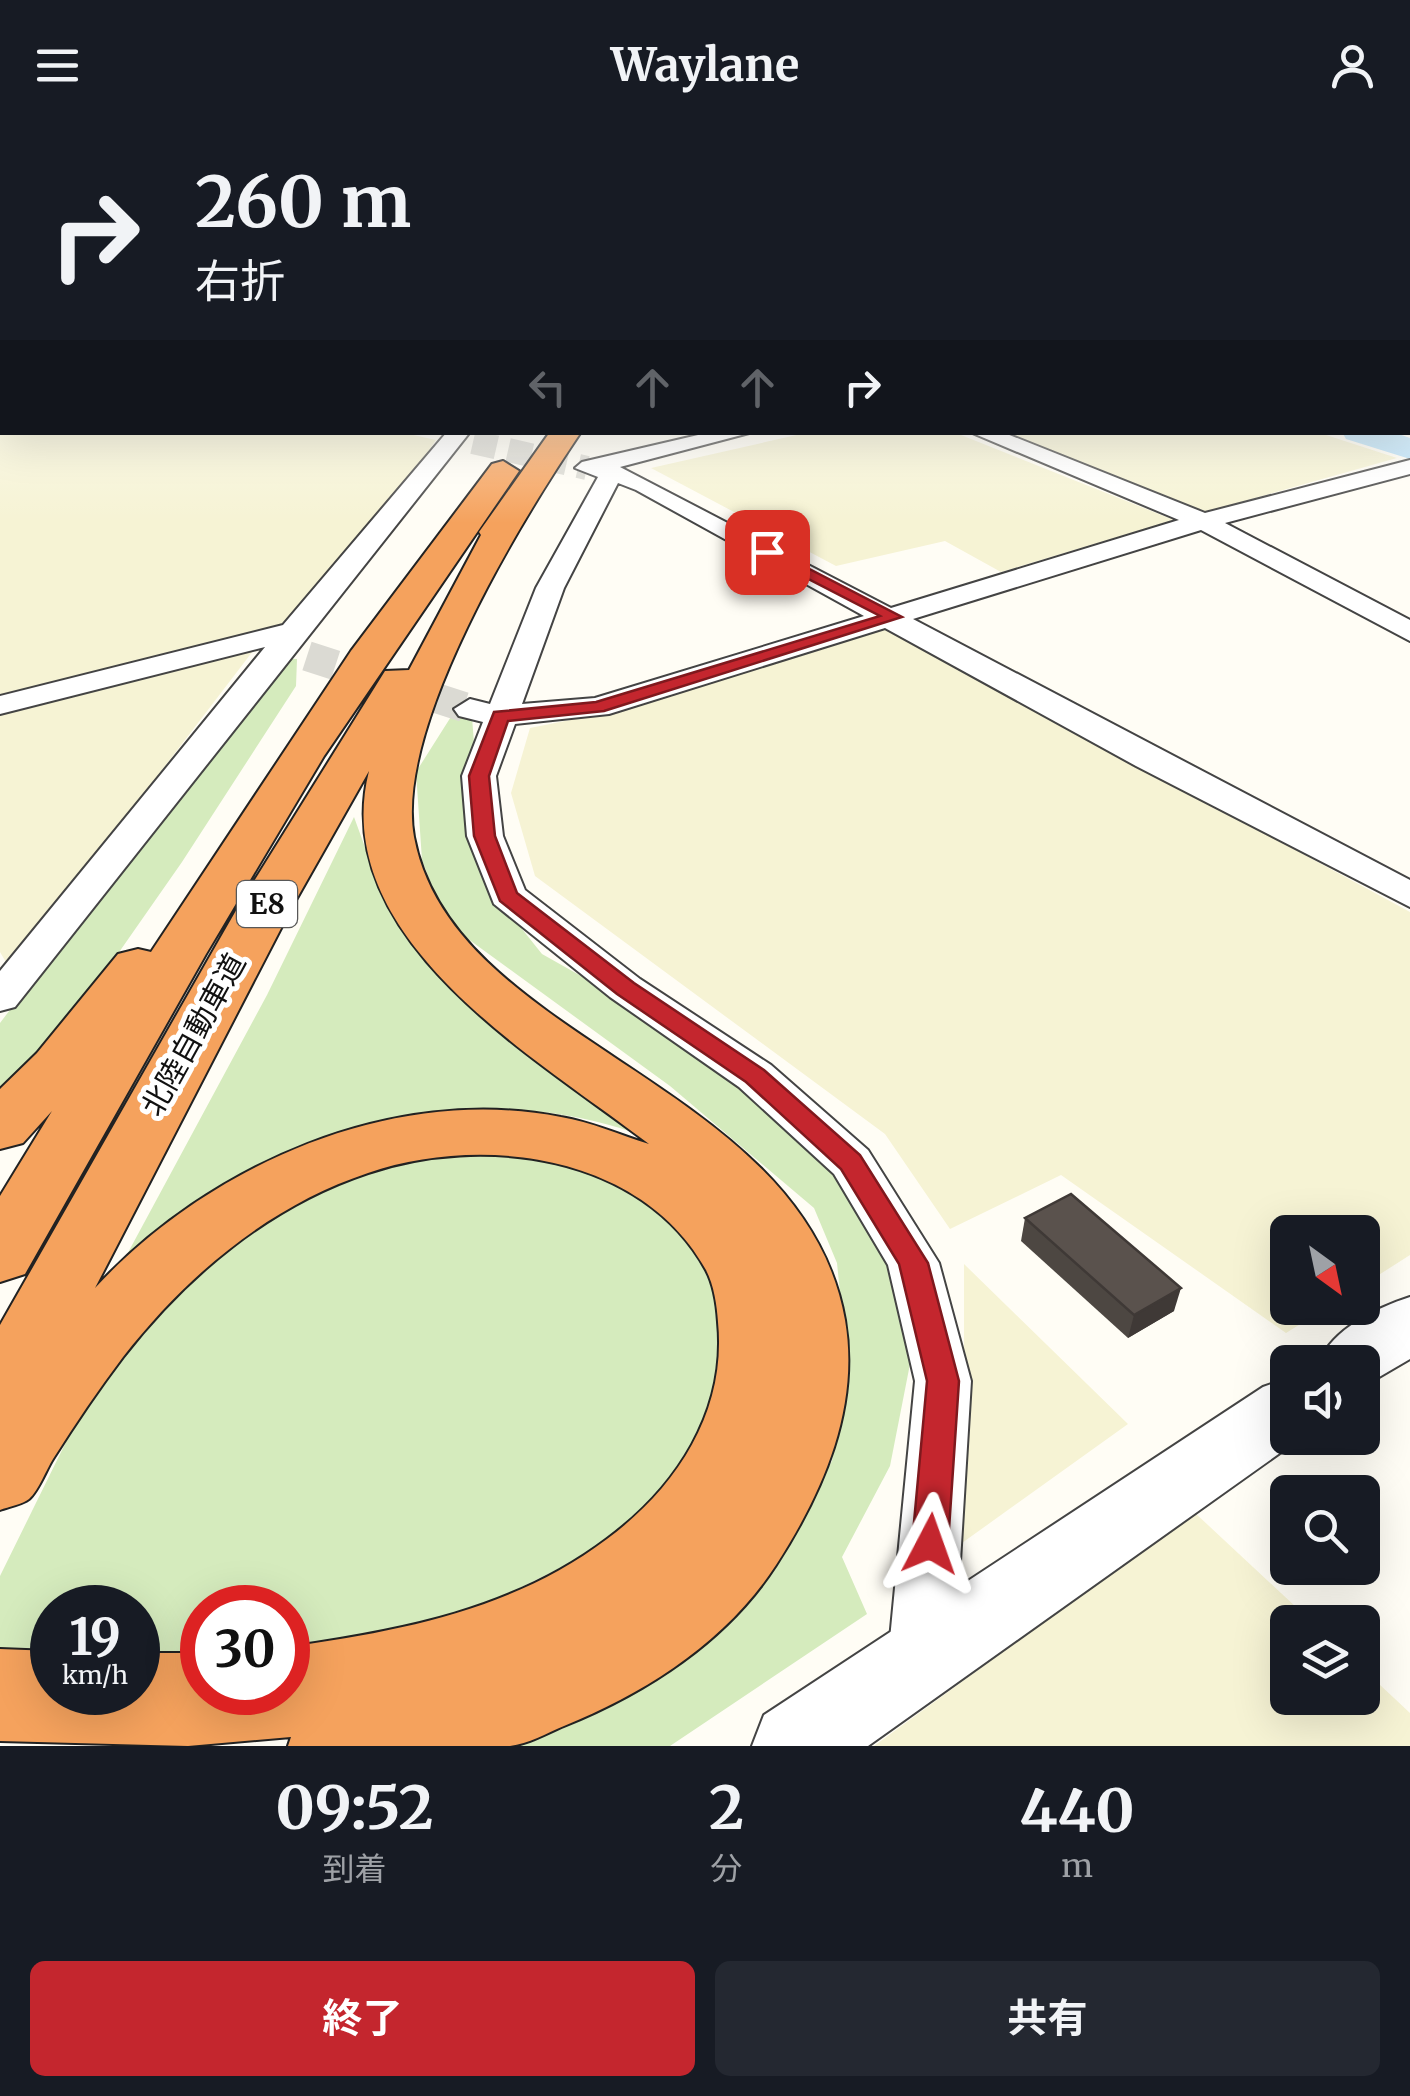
<!DOCTYPE html>
<html lang="ja">
<meta charset="utf-8">
<style>
body{margin:0;font-family:Merriweather,"Noto Sans JP",serif;background:#242831;color:#f1f3f6;height:100vh;display:flex;flex-direction:column;font-size:38px;white-space:nowrap}
*{box-sizing:border-box;margin:0}
p{font-size:32px;color:#9ea1a6}
.icon{flex:none;width:55px;height:55px;fill:none;stroke:currentColor;stroke-width:2;stroke-linecap:round;stroke-linejoin:round}
.map{position:relative;height:1616px;overflow:hidden}
.details{display:flex;flex-direction:column;background:#171b24;flex:1}
.details>*{flex:none}
.guide{position:absolute;left:0px;top:0px;width:1410px;height:305px;box-shadow:0 10px 40px #0002;background:#171b24;color:#f1f3f6;overflow:hidden}
.needle{width:65px;rotate:147deg}
.fabs{position:absolute;left:1270px;top:1085px;display:grid;gap:20px}
.fabs a{display:grid;place-items:center;width:110px;height:110px;border-radius:15px;background:#171b24;box-shadow:0 10px 40px #0002;font-size:50px}
.speed{position:absolute;left:30px;top:1455px;display:flex;gap:20px;font-size:50px;font-weight:700;text-align:center}
.speed>*{display:grid;place-content:center;width:130px;height:130px;border-radius:50%;background:#171b24;box-shadow:0 10px 40px #0002;line-height:1}
.speed small{font-size:25px;font-weight:400}
.speed .limit{border:15px solid #d22;background:#fff;color:#111}
.pin{position:absolute;display:grid;place-items:center;width:85px;height:85px;color:#fff;margin:-42px;border-radius:20px;box-shadow:0 5px 15px #0006}
.me{position:absolute;width:110px;margin:-55px;rotate:4deg;stroke-linejoin:round;filter:drop-shadow(0 0 8px #0008)}
.turn{display:flex;align-items:center;gap:35px;height:210px;padding:0 30px;font-size:45px}
.turn .icon{width:130px;height:130px;stroke-width:2.5}
.turn b{display:block;font-size:70px;line-height:85px}
.lanes{display:flex;align-items:center;height:95px;padding:0 30px;background:#0003;justify-content:center;gap:50px;direction:ltr}
.lanes .off{opacity:.35}
.eta{display:flex;justify-content:space-evenly;align-items:center;height:170px;text-align:center}
.eta b{font-size:60px;font-weight:700;line-height:70px}
.action{display:flex;gap:20px;margin-top:auto;padding:20px 30px}
.action a{flex:1;height:115px;border-radius:15px;background:#c4262e;color:#fff;font-size:40px;font-weight:700;line-height:115px;text-align:center}
.action a+a{background:#242831;color:#f1f3f6}
header{display:flex;justify-content:space-between;align-items:center;height:130px;padding:0 30px;background:#171b24;font-size:45px;font-weight:700}
.map>svg:first-child{display:block}
</style>
<header><svg class="icon" aria-label="menu" viewBox="0 0 24 24"><path d="M4 6h16M4 12h16M4 18h16"/></svg>Waylane<svg class="icon" aria-label="person" viewBox="0 0 24 24"><circle cx="12" cy="8" r="4"/><path d="M4 21q1-7 8-7t8 7"/></svg></header>
<div class="map">
<svg width="1410" height="1616" viewBox="0 0 1410 1616">
<rect width="100%" height="100%" fill="#fffdf5"/>
<path fill="#f6f3d4" d="M0,283L2,302H400L436,310L405,355L283,496L0,568Z
M810,302L956,303L1174,390L1001,442L945,411L836,436L651,338Z
M1002,303H1320L1397,328L1205,382Z
M883,497L1410,782V1125L1363,1155L1362,1102H1288V1178H1326L1286,1203L1061,1045L950,1099L885,1004L535,746L511,663L530,598L610,582Z
M259,513L10,839L0,822V580Z
M964,1134L1128,1294L948,1423L964,1321Z
M1194,1382L1312,1492H1288V1568H1362L1363,1539L1410,1583V1616H874Z"/>
<path fill="#d5ebbd" d="M277,528L297,529L296,556L182,732L101,848L0,968V893Z
M454,582L472,587L474,613L468,689L494,764L542,824L725,927L870,1072L899,1153L910,1234L890,1336L842,1427L867,1484L670,1616H470L776,1426L832,1331L847,1231L837,1133L814,1078L670,956L464,806L437,770L422,730L416,642Z
M354,687L378,753L426,823L688,1032C666,1021 643,1005 620,998C489,957 330,985 216,1059C181,1082 149,1116 117,1143L267,865Z
M468,1015L623,1045L679,1089L711,1145L727,1219L716,1294L653,1372L590,1423L463,1486L313,1521L288,1522V1478H202V1526L138,1529V1478H52V1528L0,1526V1446L97,1249L183,1142L285,1061Z"/>
<g fill="none" stroke-linecap="round" stroke-linejoin="round">
<path fill="#b9e0f7" fill-rule="evenodd" d="M1342,302H1393L1410,308V329L1346,309Z"/>
<path stroke="#dbdad3" stroke-width="24" stroke-dasharray="24 12" stroke-linecap="butt" d="M473,312L587,338"/>
<path stroke="#dbdad3" stroke-width="30" stroke-dasharray="30 15" stroke-linecap="butt" d="M307,526L470,579"/>
<defs>
<path id="minor" d="M0,274H2V286H0Z
M447,302H470L15,877L0,881V841L265,517L0,584V566L283,495Z
M711,302H753L620,337L891,478L1179,390L970,302H1002L1205,383L1410,330V344L1225,393L1410,490V511L1201,400L913,489L1410,750V777L1136,636L885,498L609,584L515,594L496,646L503,706L525,760L640,849L771,935L868,1020L939,1133L971,1251L954,1530L944,1553L921,1562L898,1553L888,1530L915,1251L888,1135L834,1044L739,957L610,867L494,774L467,706L462,646L483,592L459,586L454,579L470,569L490,574L536,458L598,347L575,338L582,332ZM618,353L636,360L864,486L595,568L522,574L564,458Z"/>
<path id="tertiary" d="M0,175L2,176V189H0Z
M1410,1167V1229L1362,1257V1232H1319C1333,1199 1376,1178 1410,1167Z
M1288,1248V1308H1301L868,1616H752L764,1585L1263,1257Z"/>
<path id="motorway" d="M550,302H581C520,392 394,598 414,707C453,914 803,951 845,1190C860,1278 823,1362 776,1435C727,1511 646,1563 564,1596C547,1603 528,1614 510,1616C437,1616 361,1616 288,1616L291,1607L188,1616L0,1611V1519L52,1521V1562H138V1523H202V1562H288V1517C401,1501 513,1480 607,1409C676,1358 727,1282 718,1192C717,1176 714,1155 706,1140C642,1024 482,1004 368,1043C269,1076 187,1145 123,1227C98,1260 75,1294 53,1329C46,1340 39,1360 29,1369C23,1374 8,1377 0,1380V1195L238,777L385,541L409,540L481,405L479,402ZM369,641C327,809 537,928 649,1014C620,1005 591,992 561,987C392,954 209,1035 95,1158L292,777Z
M503,331L519,341L324,626L206,824L25,1144L0,1152V1066L52,981L23,1013L0,1019V959L37,923L118,824L138,819L151,822L351,521L492,334Z"/>
</defs>
<use href="#minor" stroke="#444" stroke-width="4"/>
<use href="#tertiary" stroke="#444" stroke-width="4"/>
<use href="#motorway" stroke="#222" stroke-width="4"/>
<use href="#minor" fill="#fff" fill-rule="evenodd"/>
<use href="#tertiary" fill="#fff" fill-rule="evenodd"/>
<use href="#motorway" fill="#f5a25d" fill-rule="evenodd"/>
</g>
<path fill="#4d4742" d="M1025,1088L1174,1181L1128,1208L1021,1111Z"/>
<path fill="#3f3936" d="M1181,1158L1174,1181L1128,1208L1134,1185Z"/>
<path fill="#5a524d" stroke="#3f3936" stroke-width="2.5" d="M1071,1064L1181,1158L1134,1185L1025,1088Z"/>
<linearGradient id="sky" x2="0" y2="1"><stop stop-color="#95c6ee"/><stop offset="0.42" stop-color="#fffefa"/><stop offset="1" stop-color="#fffefa" stop-opacity="0"/></linearGradient>
<rect width="1410" height="393" fill="url(#sky)"/>
<path fill="#c4262e" stroke="#7f191e" stroke-width="2.5" d="M767,417L902,487L604,581L508,591L489,646L495,706L517,763L634,853L764,940L860,1025L928,1133L959,1251L948,1414L942,1426L930,1430L918,1426L912,1414L927,1251L899,1134L841,1039L746,952L617,864L500,771L474,706L469,646L494,582L596,572L880,486L762,425V418Z"/>
<g text-anchor="middle" stroke-width="10" stroke-linejoin="round" paint-order="stroke">
<rect fill="#fff" stroke="#585858" stroke-width="2.5" x="237" y="751" width="60" height="46" rx="8"/>
<g font-size="28" font-weight="bold" fill="#111">
<text x="267" y="784">E8</text>
</g>
<g font-size="30" fill="#111" stroke="#fff">
<text transform="translate(194 905) rotate(-61)" y="10">北陸自動車道</text>
</g>
</g>
</svg>
<div class="fabs">
<a><svg class="needle" viewBox="-14 -14 28 28"><path d="M0-13l5 13h-10z" fill="#e53935"/><path d="M0 13l5-13h-10z" fill="#9ea1a6"/></svg></a>
<a><svg class="icon" aria-label="sound" viewBox="0 0 24 24"><path d="M4 9h4l5-4v14l-5-4H4zM17 9q2 3 0 6"/></svg></a>
<a><svg class="icon" aria-label="search" viewBox="0 0 24 24"><circle cx="10" cy="10" r="6"/><path d="M15 15l6 6"/></svg></a>
<a><svg class="icon" aria-label="layers" viewBox="0 0 24 24"><path d="M12 4l9 5-9 5-9-5zM3 14l9 5 9-5"/></svg></a>
</div>
<div class="speed"><div>19<small>km/h</small></div><div class="limit">30</div></div>
<div class="pin" style="left:767px;top:422px;background:#d93025"><svg class="icon" aria-label="arrive" viewBox="0 0 24 24"><path d="M6 21V4h12l-3 4 3 4H6"/></svg></div>
<svg class="me" style="left:930px;top:1414px" viewBox="-20 -20 40 40"><path d="M0-17L14 15 0 8-14 15z" fill="#c4262e" stroke="#fff" stroke-width="4"/></svg>
<div class="guide">
<div class="turn"><svg class="icon" aria-label="right" viewBox="0 0 24 24"><path d="M7 20v-9h11M14 6l5 5-5 5"/></svg><div><b>260 m</b>右折</div></div>
<div class="lanes"><svg class="icon off" aria-label="left" viewBox="0 0 24 24"><path d="M17 20v-9H6M10 6l-5 5 5 5"/></svg><svg class="icon off" aria-label="ahead" viewBox="0 0 24 24"><path d="M12 20V5M6 11l6-6 6 6"/></svg><svg class="icon off" aria-label="ahead" viewBox="0 0 24 24"><path d="M12 20V5M6 11l6-6 6 6"/></svg><svg class="icon" aria-label="right" viewBox="0 0 24 24"><path d="M7 20v-9h11M14 6l5 5-5 5"/></svg></div>
</div>
</div>
<section class="details">
<div class="eta">
<div><b>09:52</b><p>到着</p></div>
<div><b>2</b><p>分</p></div>
<div><b>440</b><p>m</p></div>
</div>
<div class="action"><a>終了</a><a>共有</a></div>
</section>
